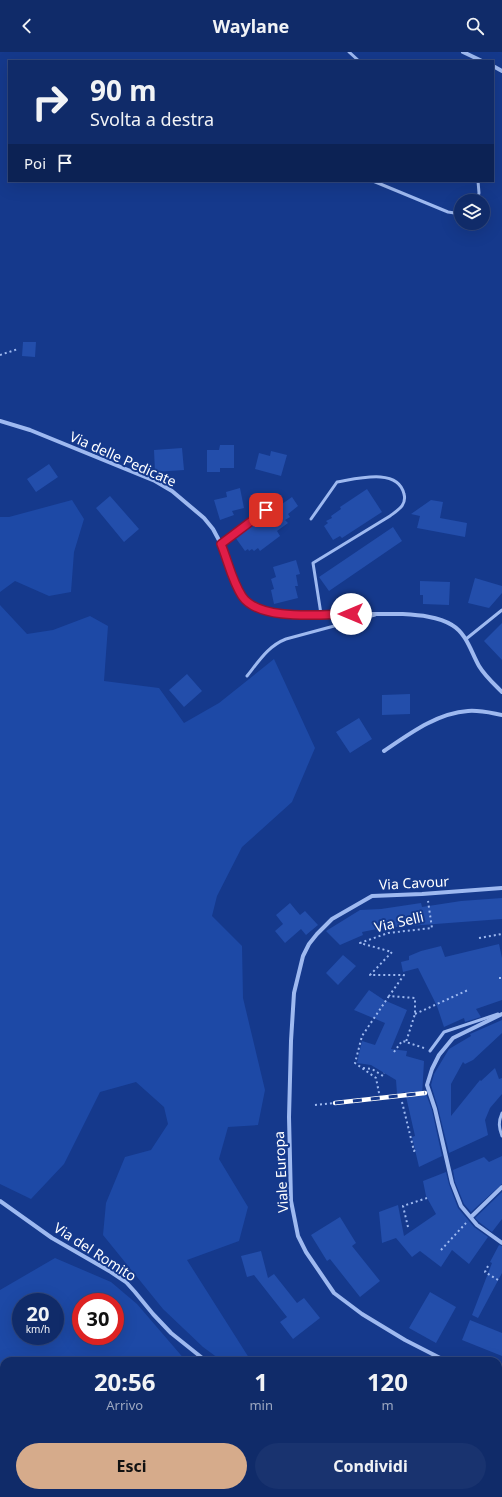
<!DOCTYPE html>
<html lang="it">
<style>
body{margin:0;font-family:"Noto Sans",sans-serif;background:#19336f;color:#f1f3f6;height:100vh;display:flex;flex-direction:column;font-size:15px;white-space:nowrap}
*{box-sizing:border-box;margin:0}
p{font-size:13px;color:#9ca7c0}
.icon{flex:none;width:22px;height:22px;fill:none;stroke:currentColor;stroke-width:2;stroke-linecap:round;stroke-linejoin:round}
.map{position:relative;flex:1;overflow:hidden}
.side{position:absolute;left:0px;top:1305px;width:502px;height:140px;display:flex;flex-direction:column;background:#102b69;border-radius:12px 12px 0 0;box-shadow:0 4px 16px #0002,0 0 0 1px #30477d}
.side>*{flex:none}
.hud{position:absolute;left:8px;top:8px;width:486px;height:122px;border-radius:0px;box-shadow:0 4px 16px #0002,0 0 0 1px #30477d;background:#102b69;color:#f1f3f6;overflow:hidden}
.controls{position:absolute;left:454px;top:142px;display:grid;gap:8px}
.controls a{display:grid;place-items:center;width:36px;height:36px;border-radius:50%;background:#102b69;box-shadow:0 4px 16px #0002,0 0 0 1px #30477d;font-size:20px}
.speed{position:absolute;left:12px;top:1241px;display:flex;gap:8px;font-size:20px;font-weight:700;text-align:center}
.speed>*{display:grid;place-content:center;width:52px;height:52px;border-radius:50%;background:#102b69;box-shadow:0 4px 16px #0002,0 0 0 1px #30477d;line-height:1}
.speed small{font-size:10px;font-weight:400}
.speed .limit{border:6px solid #d22;background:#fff;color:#111}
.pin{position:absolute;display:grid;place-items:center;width:34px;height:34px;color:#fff;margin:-17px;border-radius:8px;box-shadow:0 2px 6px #0006}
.me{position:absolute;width:44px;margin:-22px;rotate:270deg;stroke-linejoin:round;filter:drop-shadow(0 0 3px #0008)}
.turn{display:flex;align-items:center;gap:14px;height:84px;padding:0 16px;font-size:18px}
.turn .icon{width:52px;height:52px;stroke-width:2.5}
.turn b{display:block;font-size:28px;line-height:34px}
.then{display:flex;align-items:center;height:38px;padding:0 16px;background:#0003;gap:8px;font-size:15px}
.eta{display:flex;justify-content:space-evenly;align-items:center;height:68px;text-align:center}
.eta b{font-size:24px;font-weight:700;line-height:28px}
.primary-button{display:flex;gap:8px;margin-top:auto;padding:8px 16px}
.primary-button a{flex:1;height:46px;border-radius:24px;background:#d6ab8b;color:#111;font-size:16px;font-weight:700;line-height:46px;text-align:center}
.primary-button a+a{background:#19336f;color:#f1f3f6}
header{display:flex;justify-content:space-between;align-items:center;height:52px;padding:0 16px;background:#102b69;font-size:18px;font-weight:700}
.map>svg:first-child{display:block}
</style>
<header><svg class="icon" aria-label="back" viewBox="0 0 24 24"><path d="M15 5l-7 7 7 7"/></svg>Waylane<svg class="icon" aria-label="search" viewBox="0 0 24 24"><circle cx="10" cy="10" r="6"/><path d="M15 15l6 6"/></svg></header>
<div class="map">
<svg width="502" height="1445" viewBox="0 0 502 1445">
<rect width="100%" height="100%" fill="#15398c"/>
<path fill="#1d49a6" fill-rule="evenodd" d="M72,448L84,467L74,500L71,540L49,544L15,529L0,540V465H9Z
M0,553L27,582L53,578L90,564L108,574L104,629L159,636L184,671L219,651L274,607L315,696L292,750L242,795L217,844L212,864L242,894L243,946L265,1038L258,1073L228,1075L219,1107L248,1155L239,1189L187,1208L251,1309H222L203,1295L163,1257L103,1183L106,1151L125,1105L151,1098L168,1072L164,1055L136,1030L100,1040L64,1112L31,1147L0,1132Z
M55,1206L111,1230L137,1252L186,1309H4V1441H362L380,1445H0V1238ZM21,1250H55V1284H21ZM81,1250H115V1284H81Z
M498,1428L502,1430V1445H419L426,1441H498Z"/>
<path fill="#234eab" d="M23,290H36L35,305L22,304Z
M220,393H234V416H220V420H207V398H219Z
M182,396L184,418L155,420L154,398Z
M271,399L287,403L281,424L255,417L259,401L270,404Z
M49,412L58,425L36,440L27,427Z
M240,436L244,456L232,459L234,463L220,468L214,448L227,445L226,440Z
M367,437L382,460L342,486L340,484L333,488L324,474L328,471L326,469L332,466L331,464L341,457L340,455Z
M110,444L139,477L124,490L96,456Z
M292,445L298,454L288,462L290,465L285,468L288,471L277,479L280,484L260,499L258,496L254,499L252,497L249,499L248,497L245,499L235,485Z
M431,448L443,450L440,466L467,471L465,485L417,476L420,464L411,462Z
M393,475L402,489L329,539L319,525Z
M296,508L300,522L296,523L298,534H295L298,546L274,552L271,538L274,537L271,527L276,525L273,515Z
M475,526L502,534V541L489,556L468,551Z
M420,529L450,530L449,553L423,552V543H420Z
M502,571V608L484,589Z
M187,622L202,639L184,655L169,638Z
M410,642V662L382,663V643Z
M359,666L372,687L350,701L336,680Z
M502,846V867L382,876L362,880L363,883L340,893L326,879L360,858L381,857L421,851L422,855L461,849Z
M290,851L300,863L305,859L318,873L306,883L301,877L285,891L275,879L283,872L276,863Z
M499,892L502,906V948L476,957L481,965L465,970L464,966L444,975L437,954L418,916L403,920L401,910L409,908V904L421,899L441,894L445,905Z
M343,903L356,914L338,933L326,921Z
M369,938L384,948L407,958L391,997L407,999L406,1004L424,1009L422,1044L425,1039L432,1058L442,1104L419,1115L412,1085L415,1084L405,1040L397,1042L396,1028L371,1013L357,1011L362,989L375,993L385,971L354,958Z
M502,968V981L473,1008L465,1012L463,1010L451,1032V1064L480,1028L481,1029L495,1016L499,1027L502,1026V1042L490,1056L485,1068L488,1083L449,1101L438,1056L431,1033L434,1022L449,997L471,984L470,982Z
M502,1104V1132L471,1160L464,1152L455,1130L453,1118L484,1105L489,1110Z
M446,1120L449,1132L458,1156L474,1175L488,1185L469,1212L452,1198L441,1215L420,1199L412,1205L396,1186L382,1191L379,1160L398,1153L404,1184L436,1162L426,1144L423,1129Z
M502,1140V1167L492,1180L479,1170L475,1166Z
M340,1165L356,1191L352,1194L380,1229L360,1245L330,1207L327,1209L311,1183Z
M499,1193L502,1194V1221L478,1266L472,1263L492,1211L490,1210Z
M261,1199L268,1226L274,1222L297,1251L304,1246L320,1266L293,1287L280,1270L287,1265L254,1223L247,1225L241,1204Z
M430,1240L456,1255L436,1291L409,1276Z
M470,1268L502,1281V1304L462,1288Z"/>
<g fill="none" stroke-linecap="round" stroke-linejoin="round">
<path stroke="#9eb9f0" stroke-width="2" stroke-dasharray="2 3" stroke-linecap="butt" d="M0,303L18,297
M479,886L502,882
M499,926H502
M415,962L468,938
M424,996L406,990L415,962V946L389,944L404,923H370L392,900L360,891L388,881L432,876L428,849
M394,1000L402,989L406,990
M363,1016L372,1017L383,1024L384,1021
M380,1046L376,1026L355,1011L362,984L389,944
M402,1050L414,1099L415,1098
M315,1053L335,1051
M408,1175L403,1154L427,1146
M441,1198L466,1171
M488,1214L485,1220L498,1228"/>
<path stroke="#9eb9f0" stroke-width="3" d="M349,0L359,9
M373,129L448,160L461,162
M477,149L479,141L478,129
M311,467L337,430C356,427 398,415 404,442C407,453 398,458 390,464L313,511L321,562
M221,492L266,457
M466,587L502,558
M247,624C259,609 268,594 286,587L375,563
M430,999L444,980L498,962
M502,1061C498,1070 499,1076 502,1084"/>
<path stroke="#9eb9f0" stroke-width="4" d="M463,0L482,9
M493,14L502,19
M0,369L30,378L155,429L172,439L204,466L213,477L221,492L236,534L246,550L250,553L263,558L284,562H401C417,563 438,564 452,573C467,582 471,600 479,614C485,624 494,632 502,640
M384,699C409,682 437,661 468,659C480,658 491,661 502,663
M502,962L453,986L439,1003L432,1017L427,1033L435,1057L452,1131L461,1154L477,1173L502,1191
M0,1149L52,1186L111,1220L126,1230L135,1240L153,1262L171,1281L206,1309
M471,1165L502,1135
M446,1309L405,1288L362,1262L334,1241L306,1200L298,1184L291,1149L289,1065L291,989L294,941L303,904L309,892L317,882L332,867L372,844L422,842L502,836
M498,1333L502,1335
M498,1416L502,1417"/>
<defs>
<path id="rail" d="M335,1051L425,1041"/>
</defs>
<use href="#rail" stroke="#fff" stroke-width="4.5"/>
<use href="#rail" stroke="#15398c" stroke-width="3" stroke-dasharray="9" stroke-linecap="butt"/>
</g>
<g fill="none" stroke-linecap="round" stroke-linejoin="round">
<defs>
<path id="route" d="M266,458L221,492C228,509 232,529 242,544C259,570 323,562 351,562"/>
</defs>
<use href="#route" stroke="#92132f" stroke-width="10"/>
<use href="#route" stroke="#e11d48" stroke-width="7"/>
</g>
<g text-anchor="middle" stroke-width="4" stroke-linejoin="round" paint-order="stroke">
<g font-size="14" fill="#fff" stroke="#15398c">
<text transform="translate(123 407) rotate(24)" y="5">Via delle Pedicate</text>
<text transform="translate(414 831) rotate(-3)" y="5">Via Cavour</text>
<text transform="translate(399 870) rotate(-13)" y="5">Via Selli</text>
<text transform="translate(281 1120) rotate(-93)" y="5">Viale Europa</text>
<text transform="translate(95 1200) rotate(33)" y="5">Via del Romito</text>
</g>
</g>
</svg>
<div class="controls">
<a><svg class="icon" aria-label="layers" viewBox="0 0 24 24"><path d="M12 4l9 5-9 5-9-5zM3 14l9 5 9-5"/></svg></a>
</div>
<div class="speed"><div>20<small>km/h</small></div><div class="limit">30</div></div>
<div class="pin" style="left:266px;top:458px;background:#d93025"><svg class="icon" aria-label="arrive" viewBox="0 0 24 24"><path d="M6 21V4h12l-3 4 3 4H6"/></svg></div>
<svg class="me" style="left:351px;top:562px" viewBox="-20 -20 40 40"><circle r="19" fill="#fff"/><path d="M0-13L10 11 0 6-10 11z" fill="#e11d48"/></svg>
<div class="hud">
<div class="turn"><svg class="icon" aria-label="right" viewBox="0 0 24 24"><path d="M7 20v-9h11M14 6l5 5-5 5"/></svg><div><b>90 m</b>Svolta a destra</div></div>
<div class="then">Poi<svg class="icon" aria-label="arrive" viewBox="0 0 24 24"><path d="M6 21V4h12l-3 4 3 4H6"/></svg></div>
</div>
<section class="side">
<div class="eta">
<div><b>20:56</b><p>Arrivo</p></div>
<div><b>1</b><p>min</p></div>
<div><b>120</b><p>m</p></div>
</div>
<div class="primary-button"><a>Esci</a><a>Condividi</a></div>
</section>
</div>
